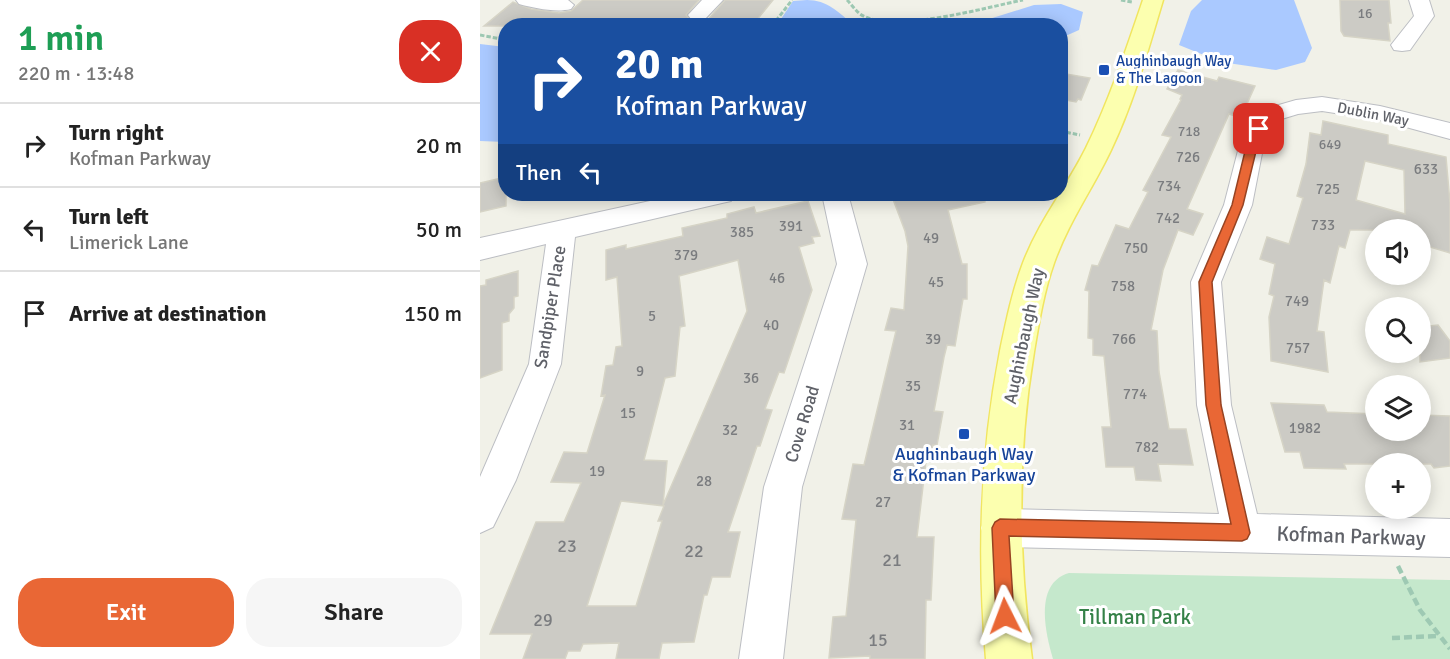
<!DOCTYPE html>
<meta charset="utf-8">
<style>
body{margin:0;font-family:Signika,sans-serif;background:#f6f6f6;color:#222;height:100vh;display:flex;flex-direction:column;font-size:22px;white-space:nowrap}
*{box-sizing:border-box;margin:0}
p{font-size:20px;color:#767676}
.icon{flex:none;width:33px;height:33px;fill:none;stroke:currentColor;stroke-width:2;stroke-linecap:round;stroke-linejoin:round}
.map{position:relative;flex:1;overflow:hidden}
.panel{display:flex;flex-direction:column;background:#fff;width:480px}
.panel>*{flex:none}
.hud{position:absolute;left:18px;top:18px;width:570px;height:183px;border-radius:24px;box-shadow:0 3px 15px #0003;background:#1a4fa0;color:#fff;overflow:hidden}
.buttons{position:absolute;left:885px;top:219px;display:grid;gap:12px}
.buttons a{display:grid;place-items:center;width:66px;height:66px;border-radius:50%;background:#fff;box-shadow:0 3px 15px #0003;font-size:30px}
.pin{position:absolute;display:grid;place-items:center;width:51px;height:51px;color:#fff;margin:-26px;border-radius:12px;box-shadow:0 3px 9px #0006}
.me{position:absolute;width:66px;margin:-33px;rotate:357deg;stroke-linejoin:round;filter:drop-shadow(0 0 4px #0008)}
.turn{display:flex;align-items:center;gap:21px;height:126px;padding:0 18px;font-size:27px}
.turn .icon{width:78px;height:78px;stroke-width:2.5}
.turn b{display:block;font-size:42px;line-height:51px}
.then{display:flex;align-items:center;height:57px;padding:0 18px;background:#0003;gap:12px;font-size:22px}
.round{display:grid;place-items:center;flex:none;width:63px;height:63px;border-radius:24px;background:#f6f6f6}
.summary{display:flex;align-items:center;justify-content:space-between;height:102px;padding:0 18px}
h1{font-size:36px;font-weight:600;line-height:45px;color:#1e9e55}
.action{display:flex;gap:12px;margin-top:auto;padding:12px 18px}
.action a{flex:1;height:69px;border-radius:24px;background:#e96735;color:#fff;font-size:24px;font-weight:600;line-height:69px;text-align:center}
.action a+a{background:#f6f6f6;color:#222}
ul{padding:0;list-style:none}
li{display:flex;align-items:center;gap:18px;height:84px;padding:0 18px;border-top:2px solid #e0e0e0}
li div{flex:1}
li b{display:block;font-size:22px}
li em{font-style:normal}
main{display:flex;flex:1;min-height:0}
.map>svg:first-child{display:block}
</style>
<main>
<section class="panel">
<div class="summary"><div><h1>1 min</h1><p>220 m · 13:48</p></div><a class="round" style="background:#d93025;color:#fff"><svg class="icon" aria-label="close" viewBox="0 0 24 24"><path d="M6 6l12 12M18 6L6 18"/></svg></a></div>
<ul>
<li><svg class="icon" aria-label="right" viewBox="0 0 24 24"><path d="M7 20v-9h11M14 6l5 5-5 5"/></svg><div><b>Turn right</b><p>Kofman Parkway</p></div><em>20 m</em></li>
<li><svg class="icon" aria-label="left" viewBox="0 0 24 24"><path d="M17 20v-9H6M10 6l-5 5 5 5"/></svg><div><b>Turn left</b><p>Limerick Lane</p></div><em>50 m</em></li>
<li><svg class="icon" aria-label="arrive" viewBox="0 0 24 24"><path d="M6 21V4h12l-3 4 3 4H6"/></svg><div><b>Arrive at destination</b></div><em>150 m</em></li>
</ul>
<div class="action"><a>Exit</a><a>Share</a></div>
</section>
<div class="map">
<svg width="970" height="659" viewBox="0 0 970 659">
<rect width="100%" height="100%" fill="#f1f1e8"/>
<path fill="#c5e8cc" d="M589,573L970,580V659H573C565,632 554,583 589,573Z"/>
<path fill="#aac9ff" d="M327,0C347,0 359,12 373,25H297L313,1Z
M722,0H814L832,48L825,62L796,70L741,62L699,45L711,11Z
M581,4L603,12L599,30L581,38L580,26L490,25L554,5Z
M0,44L25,47V142L0,141Z"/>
<path fill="#cccbc5" stroke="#d6d4c6" stroke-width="1.5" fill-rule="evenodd" d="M103,0H219L206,15L211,21H227L245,0H293L272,26H4L33,2L51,9L79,13L91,11Z
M860,0H909L911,23H908L910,41L864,36L861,31Z
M698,70L737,81L739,77L775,86L766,106L763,105L758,117L749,114L707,209L723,214L713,235L698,230L683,270L671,330L677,331L679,372L689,429H706L713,465L678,464L681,481L656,480L654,467H626L622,427H631L624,356L613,355V339L608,338L609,291L605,290L612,265L618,266L636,225L649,229L668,192L663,190L691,137L682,135L701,100L700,99L702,95L687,89Z
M580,73L610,78L601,100L598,99L596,102L580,99Z
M843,121L908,135V144L966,157L970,203V253L940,244V230H870L865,248L859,246L850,283L844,280L837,331L844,332L848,372L791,361L789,317L794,296L789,294L795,264L780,259L787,237L809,244L823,198L817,196L826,164L830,133L841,135ZM885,161L924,170L925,214L876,200Z
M26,177V206L0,212V183Z
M411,194H504L505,202L468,210L482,264H487V299H483L475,346L467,345L464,357L454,411L463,412L457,445H453L450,462L446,461L437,537H454L451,600H446L445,659H390V656L349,658L353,617L366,616L376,520L362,519L373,464L384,465L416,331L405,330L411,308L424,310L428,246L425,231Z
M328,201L340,236L332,237L334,243L319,247L332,290L304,373L299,372L285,409L292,410L280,446H277L248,532H260L250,577H232L227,595H224L214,642L182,643L179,659H136L139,643L103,644L100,651H88L85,659H43L52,634H10L56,522H84L101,483L71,482L84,452L107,453L125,395L121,396L126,366L133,365L136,347L142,346L137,277L126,280V250L146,245V249L203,236L202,228L247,218V214L274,207L276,213ZM258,260L267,311L183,505L187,461L164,460L184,382L185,378L195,376L200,327L205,326L199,276ZM141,501L184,506L178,521H182L156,606H107Z
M38,271V296L34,297V308L29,314V321L22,323V370L0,378V286L6,285V280Z
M958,325L970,341V358L940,362V327Z
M791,403L844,405L847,412L896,414V430H940V415L970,416V466L954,468L951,464H864L866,469L824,468L820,452H805Z"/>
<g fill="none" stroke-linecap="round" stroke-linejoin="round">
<defs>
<path id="minor" d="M36,0H88L94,5L91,9C76,13 54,8 39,4Z
M222,0H243L225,19H211L208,15Z
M929,0H949L954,16L930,50L922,51L914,50L911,45L934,16Z
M842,97L900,106L970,123V139L900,120L842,111L818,114L795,121L784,143L772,205L741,282L751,405L777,514L970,519V557L520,547L506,542L501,528L506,514L520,509L739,514L717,405L711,282L744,205L760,143L778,111L816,100Z
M202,194H255L251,201L242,203L95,237L81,364L36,480L13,527L0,533V477L49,364L66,244L0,260V238Z
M342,194H368L387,264L322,487L303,659H259L284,487L357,264Z"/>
<path id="major" d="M663,0H683C668,50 654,102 631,150C613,188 588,223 574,263C564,291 559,322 554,352C537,454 538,556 552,659H506C497,555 500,454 520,351C526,322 532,292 543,263C559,221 586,188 606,148C629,101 646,50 663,0Z"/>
</defs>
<use href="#minor" stroke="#bcbec3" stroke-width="2"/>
<use href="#major" stroke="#f1e560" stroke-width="3"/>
<path stroke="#9ec9b3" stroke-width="3" stroke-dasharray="4.5 2" stroke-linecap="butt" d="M367,0C371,4 375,10 380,14C410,35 507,7 543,0
M641,0L652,2
M292,26L312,0
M0,35L26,40
M580,131L600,135"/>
<path stroke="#9ec9b3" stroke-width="4.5" stroke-dasharray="8 4" stroke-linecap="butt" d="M918,566L940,610L970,649
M912,638L957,636"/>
<use href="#minor" fill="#fff" fill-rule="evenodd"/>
<use href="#major" fill="#fcffaf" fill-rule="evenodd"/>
</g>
<path fill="#e96735" stroke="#974322" stroke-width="1.5" d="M779,126L785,129L778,143L763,205L732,282L741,405L770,533L767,539L762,541L529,536L534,616L531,622L525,625L519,622L516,616L512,528L515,522L520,519L751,524L726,405L719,282L752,205L767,143L776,127Z"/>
<g fill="#1a4fb4" stroke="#fff" stroke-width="2">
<rect x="618" y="64" width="12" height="12" rx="3"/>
<rect x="478" y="428" width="12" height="12" rx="3"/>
</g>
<g text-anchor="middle" stroke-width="6" stroke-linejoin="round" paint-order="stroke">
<g font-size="14" fill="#7a7c7f">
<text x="885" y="18">16</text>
<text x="709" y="136">718</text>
<text x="850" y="149">649</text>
</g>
<g font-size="15" fill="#164399" stroke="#fff" text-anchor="start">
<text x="636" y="66">Aughinbaugh Way<tspan x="636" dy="17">&amp; The Lagoon</tspan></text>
</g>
<g font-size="15" fill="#5f6168" stroke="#fff">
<text transform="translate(893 114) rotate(11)" y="5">Dublin Way</text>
</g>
<g font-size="15" fill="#7a7c7f">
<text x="708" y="162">726</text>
<text x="946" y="174">633</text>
<text x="689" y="191">734</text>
<text x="848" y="194">725</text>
<text x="688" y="223">742</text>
<text x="843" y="230">733</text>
<text x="311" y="231">391</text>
<text x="262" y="237">385</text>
<text x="451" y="243">49</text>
<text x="656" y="253">750</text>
<text x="206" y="260">379</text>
<text x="297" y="283">46</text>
<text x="456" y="287">45</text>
<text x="643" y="291">758</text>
<text x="817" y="306">749</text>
<text x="172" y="321">5</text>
<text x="291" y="330">40</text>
<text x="453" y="344">39</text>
<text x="644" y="344">766</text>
<text x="818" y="353">757</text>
<text x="160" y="376">9</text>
<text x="271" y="383">36</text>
<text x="433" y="391">35</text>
<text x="655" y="399">774</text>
<text x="148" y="418">15</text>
<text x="427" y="430">31</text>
<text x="825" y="433">1982</text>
<text x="250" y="435">32</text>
<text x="667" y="452">782</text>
<text x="117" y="476">19</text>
<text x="224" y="486">28</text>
<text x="403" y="507">27</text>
</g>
<g font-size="18" fill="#5f6168" stroke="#fff">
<text transform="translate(70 307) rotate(-81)" y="6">Sandpiper Place</text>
<text transform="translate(544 336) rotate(-78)" y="6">Aughinbaugh Way</text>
<text transform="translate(322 424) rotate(-73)" y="6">Cove Road</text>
</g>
<g font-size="18" fill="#164399" stroke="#fff">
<text x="484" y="460">Aughinbaugh Way<tspan x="484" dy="21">&amp; Kofman Parkway</tspan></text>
</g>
<g font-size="18" fill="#7a7c7f">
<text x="87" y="552">23</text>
<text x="214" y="557">22</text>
<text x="412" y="566">21</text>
<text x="63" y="626">29</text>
<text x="398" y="646">15</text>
</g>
<g font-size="21" fill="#5f6168" stroke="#fff">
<text transform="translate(871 536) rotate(2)" y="7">Kofman Parkway</text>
</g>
<g font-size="21" fill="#348147" stroke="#fff">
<text x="655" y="624">Tillman Park</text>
</g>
</g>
</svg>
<div class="buttons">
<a><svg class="icon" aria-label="sound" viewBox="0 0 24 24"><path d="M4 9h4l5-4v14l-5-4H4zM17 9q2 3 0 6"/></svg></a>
<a><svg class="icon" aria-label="search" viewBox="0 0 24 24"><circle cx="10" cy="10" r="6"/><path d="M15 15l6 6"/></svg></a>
<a><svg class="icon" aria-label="layers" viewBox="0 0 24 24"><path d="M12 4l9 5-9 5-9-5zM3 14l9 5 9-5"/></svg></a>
<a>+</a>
</div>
<div class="pin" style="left:779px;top:129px;background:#d93025"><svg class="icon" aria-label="arrive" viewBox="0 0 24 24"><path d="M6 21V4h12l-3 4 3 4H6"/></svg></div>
<svg class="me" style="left:525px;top:616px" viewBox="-20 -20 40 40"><path d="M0-17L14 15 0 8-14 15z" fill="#e96735" stroke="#fff" stroke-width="4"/></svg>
<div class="hud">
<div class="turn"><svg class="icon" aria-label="right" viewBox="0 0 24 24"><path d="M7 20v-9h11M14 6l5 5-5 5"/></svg><div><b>20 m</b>Kofman Parkway</div></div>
<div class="then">Then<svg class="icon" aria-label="left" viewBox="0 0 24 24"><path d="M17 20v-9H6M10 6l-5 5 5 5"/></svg></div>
</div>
</div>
</main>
